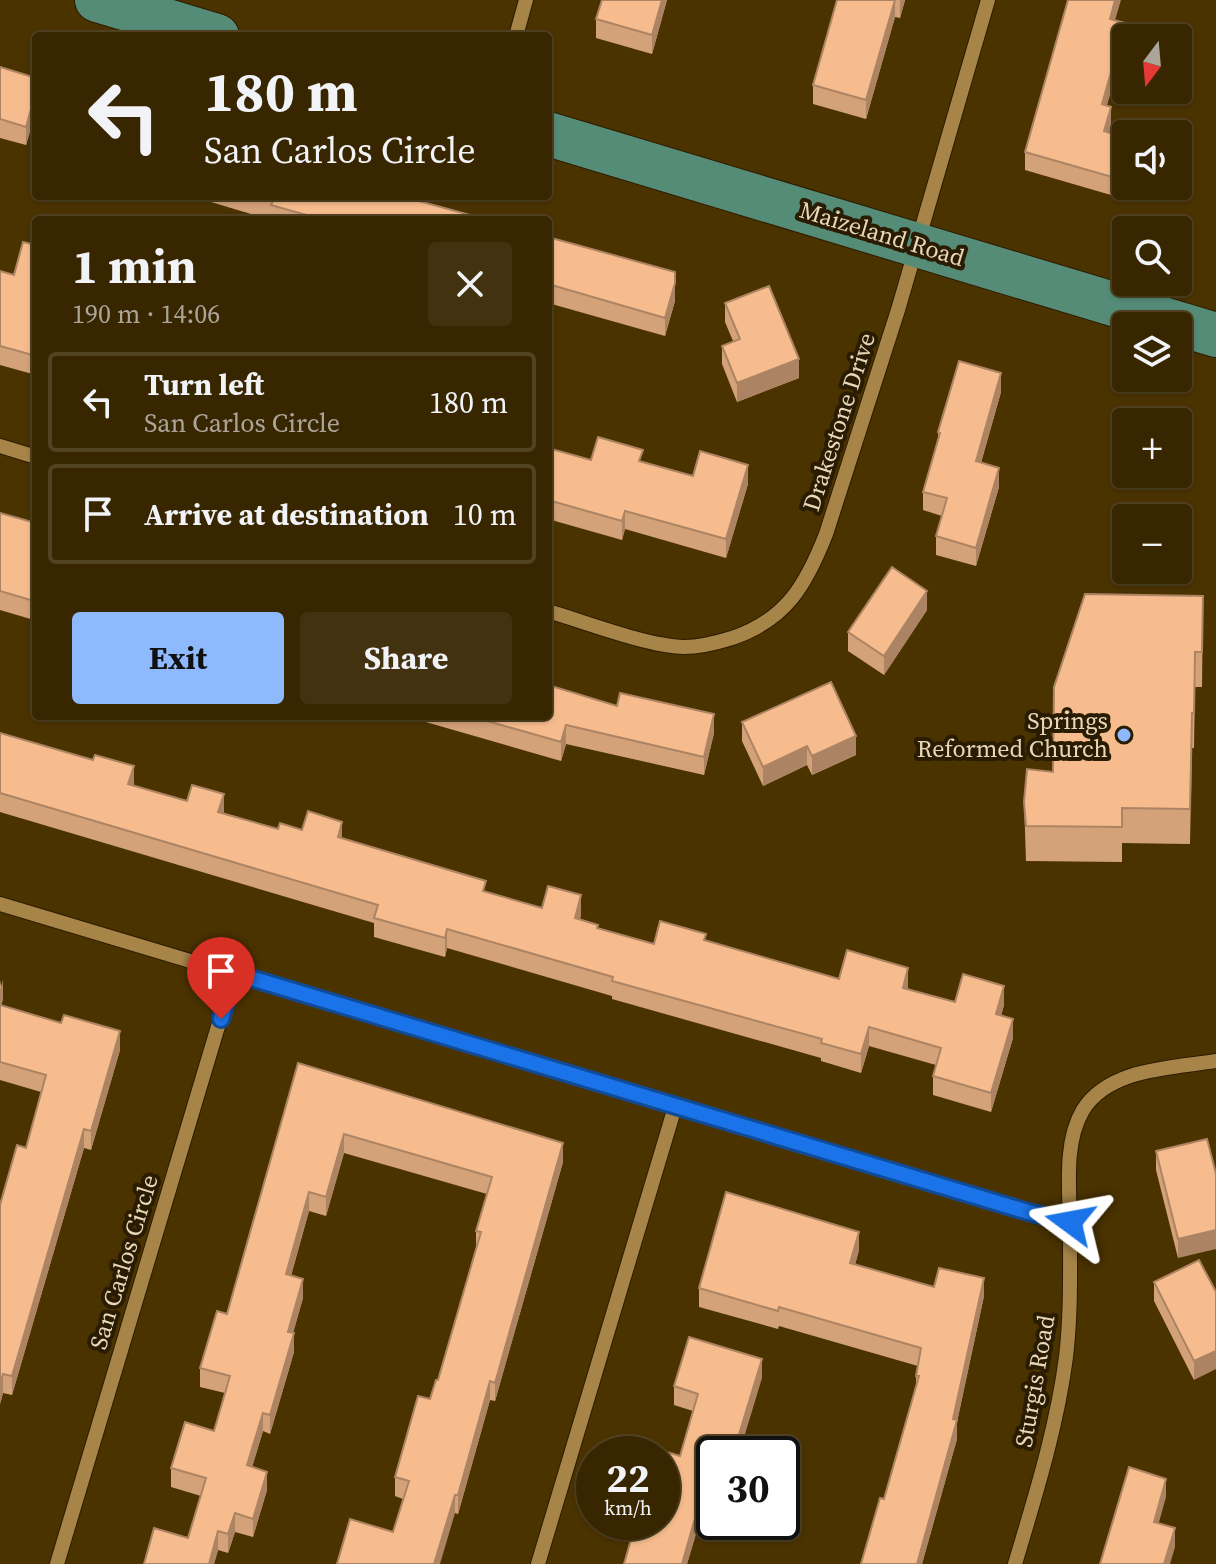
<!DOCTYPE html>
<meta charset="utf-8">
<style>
body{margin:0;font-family:"Source Serif 4",serif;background:#43320f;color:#f1f3f6;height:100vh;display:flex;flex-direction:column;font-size:30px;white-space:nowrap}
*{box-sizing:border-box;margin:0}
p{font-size:26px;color:#aba599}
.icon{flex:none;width:44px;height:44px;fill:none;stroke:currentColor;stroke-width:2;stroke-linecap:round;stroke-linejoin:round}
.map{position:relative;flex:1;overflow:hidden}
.panel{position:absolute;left:32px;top:216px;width:520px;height:504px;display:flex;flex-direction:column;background:#382600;border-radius:8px;box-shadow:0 2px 6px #0004,0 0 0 2px #524322}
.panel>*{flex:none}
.top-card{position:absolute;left:32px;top:32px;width:520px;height:168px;border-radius:8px;box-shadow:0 2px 6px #0004,0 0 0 2px #524322;background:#382600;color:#f1f3f6;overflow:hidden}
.needle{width:52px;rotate:196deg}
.controls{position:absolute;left:1112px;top:24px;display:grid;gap:16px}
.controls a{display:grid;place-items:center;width:80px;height:80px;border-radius:8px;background:#382600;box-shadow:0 2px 6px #0004,0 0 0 2px #524322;font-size:40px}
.speed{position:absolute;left:576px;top:1436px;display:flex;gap:16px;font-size:40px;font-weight:700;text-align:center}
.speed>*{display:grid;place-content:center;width:104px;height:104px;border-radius:50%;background:#382600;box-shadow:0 2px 6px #0004,0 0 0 2px #524322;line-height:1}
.speed small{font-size:20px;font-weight:400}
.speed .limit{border:4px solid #111;border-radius:12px;background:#fff;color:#111}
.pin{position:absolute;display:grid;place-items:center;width:68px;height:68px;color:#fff;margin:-82px -34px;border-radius:50% 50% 50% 0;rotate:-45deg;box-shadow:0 0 8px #0007}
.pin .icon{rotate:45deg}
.me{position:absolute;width:88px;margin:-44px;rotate:283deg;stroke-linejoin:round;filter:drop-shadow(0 0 6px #0008)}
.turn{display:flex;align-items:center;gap:28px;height:168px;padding:0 40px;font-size:36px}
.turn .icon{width:104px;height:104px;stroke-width:2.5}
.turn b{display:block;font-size:56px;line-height:68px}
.round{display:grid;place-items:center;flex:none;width:84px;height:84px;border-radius:8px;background:#43320f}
.summary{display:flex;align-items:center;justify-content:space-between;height:136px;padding:0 40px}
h1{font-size:48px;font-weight:700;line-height:60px}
.cta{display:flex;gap:16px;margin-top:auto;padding:16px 40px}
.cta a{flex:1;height:92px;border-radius:8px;background:#8eb9fd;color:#111;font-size:32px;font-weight:700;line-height:92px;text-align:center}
.cta a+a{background:#43320f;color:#f1f3f6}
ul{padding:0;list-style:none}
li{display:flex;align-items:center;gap:24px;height:100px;margin:0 16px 12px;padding:0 24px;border:4px solid #524322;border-radius:8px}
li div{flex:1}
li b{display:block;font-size:30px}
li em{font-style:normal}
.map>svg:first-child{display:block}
</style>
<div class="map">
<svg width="1216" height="1564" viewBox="0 0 1216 1564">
<rect width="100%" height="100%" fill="#4b3300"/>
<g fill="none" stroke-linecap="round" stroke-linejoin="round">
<defs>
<path id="minor" d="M516,36L526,0
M0,446L36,457
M548,611C585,622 647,646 684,647C700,647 716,643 732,638C786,620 806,585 826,534L898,310L988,0
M0,904L1028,1212L1070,1222
M57,1564L234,973
M538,1564L675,1107
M1015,1564C1035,1497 1057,1427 1066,1357C1071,1315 1070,1273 1070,1230C1070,1193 1063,1143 1083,1110C1109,1068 1173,1068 1216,1061"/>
<path id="major" d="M97,0L217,36
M548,134L1216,335"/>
</defs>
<use href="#minor" stroke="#2c1c00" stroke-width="16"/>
<use href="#major" stroke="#2c1c00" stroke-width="46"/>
<use href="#minor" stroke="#a78448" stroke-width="14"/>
<use href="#major" stroke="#558c77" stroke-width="44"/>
</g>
<path fill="#d4a279" d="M602,0H667L652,54L596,38V19Z
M837,0H905L900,18L895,17L866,119L813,104V85Z
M1115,21L1125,42L1107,105L1111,125L1109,133L1126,138V186H1140L1135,202L1025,170V152Z
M0,67L36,78V111L26,145L0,138Z
M191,196H401L488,220H271Z
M548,237L675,301L665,336L548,303Z
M36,245V375L0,365V271L14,275Z
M725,303L799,378L737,402L722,364V346L733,341L725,322Z
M1001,392L981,463L999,487L976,566L936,555V536L942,516L923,510V492L938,440V432Z
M548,448L591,460L643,462L693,476L748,484L726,558L625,529L622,540L548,519Z
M0,513L36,527L34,620L0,610Z
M1203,596L1202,687H1195L1194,748H1192L1190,844L1122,843V862L1026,861L1024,802L1053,772Z
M927,610L884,675L848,651V632Z
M405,716H548L714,733L704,775L566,744L561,761Z
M742,722L856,755L812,775L807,765L763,786L742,741Z
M0,733L133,786L278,829L302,830L342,838L486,892L542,908L581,914L580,920L598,928L654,944L706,941L839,979L908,987V989L955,1002L1004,1005L1001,1016L1013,1038L991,1112L933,1095V1076L936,1065L869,1046L861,1073L821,1061V1058L612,999V996L447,948L445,957L374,937V923L0,812Z
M0,980L3,999L1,1006L120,1050L91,1150L84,1148L12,1395L3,1393L0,1404V1205L26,1148L41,1092L0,1080Z
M298,1063L563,1162L495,1401L490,1400L458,1514L455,1513L393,1532L403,1499L395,1496V1477L438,1380L476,1248V1231L487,1194L344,1153L326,1216L309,1211L291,1276L303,1298L293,1333L294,1352L270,1434L263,1431L252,1467L267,1490L253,1537L235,1532L228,1553L218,1550L214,1564H144L188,1538L201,1496L171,1487V1468L214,1431L225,1393L200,1387V1368L227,1314Z
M1156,1151L1216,1174L1178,1258L1156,1170Z
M859,1250L855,1265L934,1287L984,1296L957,1422V1439L922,1564H861L884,1499L916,1388V1376L918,1366L779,1326L778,1329L699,1307V1288Z
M1154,1282L1216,1292L1194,1380L1154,1301Z
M762,1378L714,1454V1474L687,1564H624L680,1456L693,1411L674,1405V1386Z"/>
<path fill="#ac8463" d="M662,0H667L652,54V35Z
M895,0V17L866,119V100Z
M900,0H905L900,18Z
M1115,0H1121L1110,37V19Z
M1125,23V42L1102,122V104Z
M36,92V111L26,145V127Z
M1111,107V125L1104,150V131Z
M1135,186H1140L1135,202Z
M675,283V301L665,336V318Z
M799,359V378L737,402V383Z
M1001,373V392L976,480V461Z
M748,465V484L726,558V539Z
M999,468V487L976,566V548Z
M625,511V529L622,540V521Z
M927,591V610L884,675V656Z
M36,594V613L34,620V601Z
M714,714V733L704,775V757Z
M566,725V744L561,761V742Z
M856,736V755L812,775V756Z
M807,746V765L763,786V767Z
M134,766V785L128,803V784Z
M224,794V813L218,831V812Z
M342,822V841L338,837Z
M581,895V914L575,937V918Z
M447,929V948L445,957V938Z
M908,968V987L903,1006V988Z
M3,980V999L0,1009V990Z
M1004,986V1005L996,1033V1014Z
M1013,1019V1038L991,1112V1093Z
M869,1027V1046L861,1073V1054Z
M120,1031V1050L91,1150V1131Z
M84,1129V1148L12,1395V1376Z
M344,1134V1153L326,1216V1197Z
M563,1143V1162L495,1401V1383Z
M309,1192V1211L286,1293V1274Z
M1216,1230V1249L1178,1258V1239Z
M859,1232V1250L850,1282V1263Z
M984,1278V1296L957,1422V1439L922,1564H917L953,1419Z
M303,1279V1298L288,1351V1332Z
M294,1333V1352L270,1434V1415Z
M1216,1351V1369L1194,1380V1361Z
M762,1359V1378L739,1454H733Z
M3,1374V1393L0,1404V1385Z
M490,1381V1400L458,1514V1495Z
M263,1413V1431L247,1484V1465Z
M713,1455V1474L687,1564H682Z
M267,1472V1490L253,1537V1519Z
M1166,1479V1497L1154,1540V1522Z
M455,1495V1513L440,1564H434Z
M235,1513V1532L228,1553V1534Z
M1175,1528V1547L1170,1564H1164Z
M218,1531V1550L214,1564H209Z"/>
<path fill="#f6bc8d" stroke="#ac8463" stroke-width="2" d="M602,0H662L652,35L596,19Z
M837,0H895L866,100L813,85Z
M1068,0H1115L1110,19L1125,23L1102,104L1111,107L1104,131L1126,138V181L1025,152Z
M0,67L36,78V92L26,127L0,119Z
M257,196H401L488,220H309L310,216L271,205L273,201Z
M548,237L675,272V283L665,318L548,284Z
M23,242L36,245V356L0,346V271L14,275Z
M769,286L799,359L737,383L722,346L740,339L725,303Z
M959,361L1001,373L976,461L999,468L976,548L936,536L947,498L923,492L940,433L938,432Z
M598,437L643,450L639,461L693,476L700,451L748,465L726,539L625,511L622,521L548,500V448L591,460Z
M0,513L32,522L31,526L36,527V594L34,601L0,591Z
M892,567L927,591L884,656L848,632Z
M1085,594L1203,596L1202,652H1195L1194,713H1192L1190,809L1122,808V827L1026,826L1024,802L1027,769L1053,772L1054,687Z
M831,682L856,736L812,756L807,746L763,767L742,722Z
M548,685L617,706L620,693L714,714L704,757L566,725L561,742L470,716H548Z
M0,733L93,760L95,755L134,766L128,784L187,801L192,785L224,794L218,812L278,829L280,823L302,830L308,811L342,822L338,837L486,881L483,891L542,908L548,886L581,895L575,918L598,925L597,928L654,944L660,921L706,934L704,940L839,979L847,950L908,968L903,988L955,1002L963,974L1004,986L996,1014L1013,1019L991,1093L933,1076L941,1048L869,1027L861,1054L821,1043L822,1039L612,981L613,977L447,929L445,938L374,918L378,905L0,793Z
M0,1005L61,1023L64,1015L120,1031L91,1131L84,1129L12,1376L3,1374L0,1385V1205L17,1145L26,1148L46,1075L0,1062Z
M298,1063L563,1143L495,1383L490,1381L458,1495H455L434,1564H337L350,1519L393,1532L409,1481L395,1477L418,1396L430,1399L436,1380H438L481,1232L476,1231L492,1177L344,1134L326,1197L309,1192L286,1274L303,1279L288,1332L294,1333L270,1415L263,1413L247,1465L267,1472L253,1519L235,1513L228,1534L218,1531L209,1564H144L154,1528L188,1538L206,1478L171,1468L185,1422L214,1431L230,1376L200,1368L217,1311L227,1314Z
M1207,1139L1216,1174V1230L1178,1239L1156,1151Z
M726,1192L859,1232L850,1263L934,1287L939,1268L984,1278L953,1419L957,1420L917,1564H861L880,1498L884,1499L919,1376H916L921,1348L779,1307L778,1311L699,1288Z
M1199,1260L1216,1292V1351L1194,1361L1154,1282Z
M689,1337L762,1359L733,1454H714L713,1455L682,1564H624L636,1522H662V1454H656L657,1449L680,1456L698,1394L674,1386Z
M1129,1467L1166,1479L1154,1522L1175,1528L1164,1564H1100Z"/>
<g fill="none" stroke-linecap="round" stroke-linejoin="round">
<defs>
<path id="route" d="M221,1019L234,973L1028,1212L1070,1222"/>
</defs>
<use href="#route" stroke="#114b97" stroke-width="20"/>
<use href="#route" stroke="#1a73e8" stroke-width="14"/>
</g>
<circle fill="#8eb9fd" stroke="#2a1c03" stroke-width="3" cx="1124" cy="735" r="8"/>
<g text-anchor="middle" stroke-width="8" stroke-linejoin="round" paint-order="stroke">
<g font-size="24" fill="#e9d7b9" stroke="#2a1c03">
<text transform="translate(882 234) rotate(17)" y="8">Maizeland Road</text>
<text transform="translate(839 422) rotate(-72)" y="8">Drakestone Drive</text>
<text transform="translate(124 1262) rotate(-73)" y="8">San Carlos Circle</text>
<text transform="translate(1035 1381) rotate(-80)" y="8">Sturgis Road</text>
</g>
<g font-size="24" fill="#e9d7b9" stroke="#2a1c03" text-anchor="end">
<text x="1108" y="729">Springs<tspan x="1108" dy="28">Reformed Church</tspan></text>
</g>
</g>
</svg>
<div class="controls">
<a><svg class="needle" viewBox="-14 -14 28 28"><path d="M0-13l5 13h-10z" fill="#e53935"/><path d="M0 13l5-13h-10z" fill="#aba599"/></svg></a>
<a><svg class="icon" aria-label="sound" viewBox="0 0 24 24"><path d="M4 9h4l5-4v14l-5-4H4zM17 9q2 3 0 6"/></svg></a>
<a><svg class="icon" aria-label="search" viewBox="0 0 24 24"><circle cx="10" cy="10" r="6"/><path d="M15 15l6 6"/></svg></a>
<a><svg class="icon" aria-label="layers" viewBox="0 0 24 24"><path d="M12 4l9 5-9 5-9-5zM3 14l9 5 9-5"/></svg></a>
<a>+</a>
<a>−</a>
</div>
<div class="speed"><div>22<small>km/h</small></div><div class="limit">30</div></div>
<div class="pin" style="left:221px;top:1019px;background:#d93025"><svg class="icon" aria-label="arrive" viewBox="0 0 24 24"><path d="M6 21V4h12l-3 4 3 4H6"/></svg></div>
<svg class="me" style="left:1070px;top:1222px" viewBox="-20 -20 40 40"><path d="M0-17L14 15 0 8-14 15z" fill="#1a73e8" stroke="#fff" stroke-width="4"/></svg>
<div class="top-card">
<div class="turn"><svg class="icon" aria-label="left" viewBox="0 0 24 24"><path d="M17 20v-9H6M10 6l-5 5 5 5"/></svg><div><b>180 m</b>San Carlos Circle</div></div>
</div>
<section class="panel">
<div class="summary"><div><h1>1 min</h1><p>190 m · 14:06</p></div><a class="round"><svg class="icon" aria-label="close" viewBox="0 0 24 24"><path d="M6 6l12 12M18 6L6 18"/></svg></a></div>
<ul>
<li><svg class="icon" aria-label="left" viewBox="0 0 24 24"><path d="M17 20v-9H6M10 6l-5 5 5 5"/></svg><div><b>Turn left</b><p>San Carlos Circle</p></div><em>180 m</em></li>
<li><svg class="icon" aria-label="arrive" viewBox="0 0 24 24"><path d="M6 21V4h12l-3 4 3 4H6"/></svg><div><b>Arrive at destination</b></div><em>10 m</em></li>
</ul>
<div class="cta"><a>Exit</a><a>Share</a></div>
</section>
</div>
